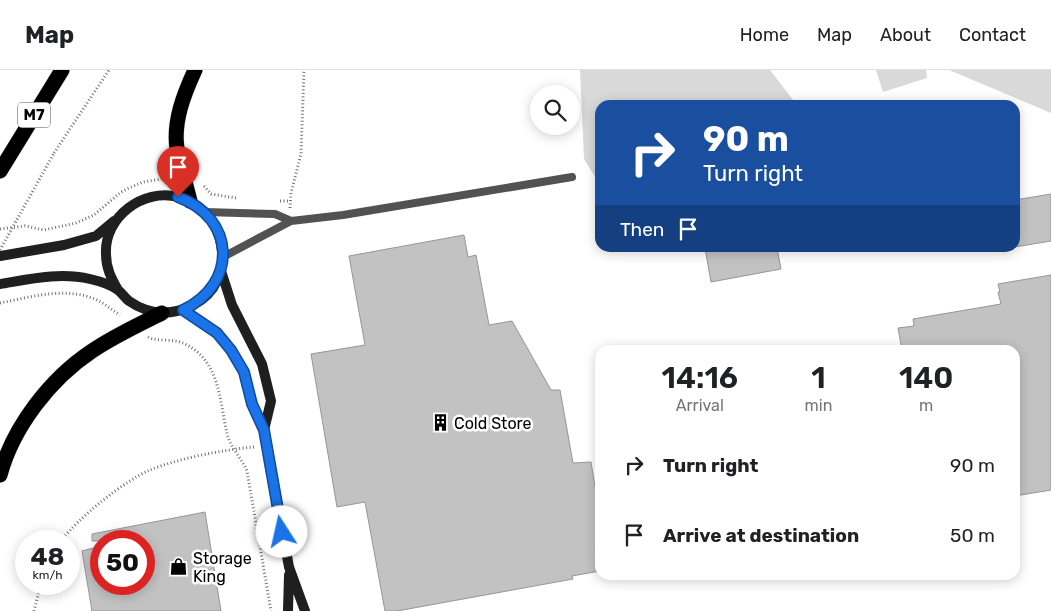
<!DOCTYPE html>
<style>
body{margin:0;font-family:Rubik,sans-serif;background:#f6f6f6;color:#202124;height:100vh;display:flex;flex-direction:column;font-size:19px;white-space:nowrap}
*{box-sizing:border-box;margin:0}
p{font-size:16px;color:#757577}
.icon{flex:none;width:28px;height:28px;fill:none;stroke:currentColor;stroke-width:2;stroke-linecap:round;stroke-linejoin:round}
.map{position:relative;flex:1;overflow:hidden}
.side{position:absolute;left:595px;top:275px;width:425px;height:235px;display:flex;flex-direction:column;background:#fff;border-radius:15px;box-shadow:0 2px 12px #0003}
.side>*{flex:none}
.hud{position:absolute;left:595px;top:30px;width:425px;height:152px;border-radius:15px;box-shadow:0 2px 12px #0003;background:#1a4fa0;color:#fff;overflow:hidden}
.controls{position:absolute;left:530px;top:15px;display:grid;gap:10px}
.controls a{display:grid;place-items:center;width:50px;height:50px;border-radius:50%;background:#fff;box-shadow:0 2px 12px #0003;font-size:25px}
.speed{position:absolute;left:15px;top:460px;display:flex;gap:10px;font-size:25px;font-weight:700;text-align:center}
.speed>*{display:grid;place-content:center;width:65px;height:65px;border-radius:50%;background:#fff;box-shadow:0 2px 12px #0003;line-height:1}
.speed small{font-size:12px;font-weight:400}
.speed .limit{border:8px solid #d22;background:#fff;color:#111}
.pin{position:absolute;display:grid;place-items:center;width:42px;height:42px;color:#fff;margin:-51px -21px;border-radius:50% 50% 50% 0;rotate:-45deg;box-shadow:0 0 5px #0007}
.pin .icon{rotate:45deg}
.me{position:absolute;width:55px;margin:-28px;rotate:350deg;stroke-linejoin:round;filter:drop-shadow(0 0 4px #0008)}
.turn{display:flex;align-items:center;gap:18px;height:105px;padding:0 25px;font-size:22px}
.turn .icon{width:65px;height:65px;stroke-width:2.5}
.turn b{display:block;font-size:35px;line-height:42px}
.then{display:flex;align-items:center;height:48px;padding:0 25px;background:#0003;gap:10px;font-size:19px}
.eta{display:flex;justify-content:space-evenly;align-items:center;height:85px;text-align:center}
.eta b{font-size:30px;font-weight:600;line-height:35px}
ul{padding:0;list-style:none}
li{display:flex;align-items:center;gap:15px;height:70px;padding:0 25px}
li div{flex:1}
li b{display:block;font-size:19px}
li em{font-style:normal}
header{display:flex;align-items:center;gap:30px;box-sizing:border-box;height:70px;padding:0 25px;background:#fff;border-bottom:1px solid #e0e0e0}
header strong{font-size:24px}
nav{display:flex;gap:28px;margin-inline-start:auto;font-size:18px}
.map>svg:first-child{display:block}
</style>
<header>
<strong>Map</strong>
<nav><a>Home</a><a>Map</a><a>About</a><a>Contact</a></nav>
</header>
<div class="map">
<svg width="1051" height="541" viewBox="0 0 1051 541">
<rect width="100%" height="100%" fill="#fff"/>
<path fill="#d9d9d9" d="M580,0H770L797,35H600V115L584,89Z
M876,0H926L927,8L883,22Z
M949,0H1051V43Z"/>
<path fill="#c2c2c2" stroke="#969696" d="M1051,124V171L1015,177V130Z
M464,165L468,187L476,185L489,255L512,251L551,320H560L573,393L591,392L599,441L597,442L600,459V475L595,477L600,501L572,506L573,509L397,541H385L365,432L337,437L311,284L365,275L349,186Z
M705,178H777L781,199L711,212Z
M1051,205V420L1015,426V280H902L898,258L914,256L913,249L1001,234L998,222H1000L998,214Z
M205,442L221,541H92L82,481L101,476V514H144V471H92V464Z"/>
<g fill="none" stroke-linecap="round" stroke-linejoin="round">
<defs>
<path id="motorway" d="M0,101L62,0
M190,131C186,114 180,96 177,79C173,51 184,24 195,0
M0,405C13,357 50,309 92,281C114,266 138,255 162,243"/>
</defs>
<use href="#motorway" stroke="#dbdbdb" stroke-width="16"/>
<path stroke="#747474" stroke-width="3" stroke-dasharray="1 2.5" stroke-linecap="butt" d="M54,83L109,0
M204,116L211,124L236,128
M280,131H289
M290,138L291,123L301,84L304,0
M0,159L25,156L44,160L76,153L94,145L121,122L129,118L143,112L168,108
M0,233C31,227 66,216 97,230C105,234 112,240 120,245
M148,267C156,272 174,268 185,274C222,292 219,334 228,367C232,379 242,389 247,401L271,541
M61,471C78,448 124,411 150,400C180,388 222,380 254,377
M34,541L41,514"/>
<path stroke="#525252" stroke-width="8" d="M205,142L275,144L291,151
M223,187L291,151L343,145L572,107"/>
<path stroke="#1f1f1f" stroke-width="10" d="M0,186L64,175L96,166L114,151
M221,201L232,235L262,294L271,331L264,360
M0,214C30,209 60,202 90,209C99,211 111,215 118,220C122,223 125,228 129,231C149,245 171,246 193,235C240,212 227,139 178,127C143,118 104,147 106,184C106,198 111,208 118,220
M183,240L217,263L231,280L244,302L252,334L264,360L289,497L305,541
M288,541L289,505"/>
<use href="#motorway" stroke="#000" stroke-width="15"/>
<path stroke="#747474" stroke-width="3" stroke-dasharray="1 2.5" stroke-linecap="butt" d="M0,180L54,83"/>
</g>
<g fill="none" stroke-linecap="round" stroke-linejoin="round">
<defs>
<path id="route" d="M178,127C236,148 238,214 183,240L217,263L231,280L244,302L252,334L264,360L282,462"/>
</defs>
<use href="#route" stroke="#114b97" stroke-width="12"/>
<use href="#route" stroke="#1a73e8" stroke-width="9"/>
</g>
<defs>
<symbol id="building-bare" viewBox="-9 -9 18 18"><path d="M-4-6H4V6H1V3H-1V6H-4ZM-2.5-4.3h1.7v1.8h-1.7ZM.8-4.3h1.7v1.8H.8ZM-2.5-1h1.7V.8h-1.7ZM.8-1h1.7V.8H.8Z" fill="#000" stroke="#fff" stroke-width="2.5" paint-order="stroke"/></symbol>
<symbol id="shop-bare" viewBox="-9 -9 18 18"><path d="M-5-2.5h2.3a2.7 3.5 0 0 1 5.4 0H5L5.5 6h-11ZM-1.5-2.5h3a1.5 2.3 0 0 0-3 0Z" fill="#000" stroke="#fff" stroke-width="2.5" paint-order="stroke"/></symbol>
</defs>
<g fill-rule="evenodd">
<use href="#building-bare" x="428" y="340" width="25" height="25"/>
<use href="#shop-bare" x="166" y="484" width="25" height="25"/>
</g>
<g text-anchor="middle" stroke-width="5" stroke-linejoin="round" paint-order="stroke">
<rect fill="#fff" stroke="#4c4c4c" stroke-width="1" x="18" y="32.5" width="32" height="25" rx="4"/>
<g font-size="15" font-weight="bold" fill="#000">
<text x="34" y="50">M7</text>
</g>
<g font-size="16" fill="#000" stroke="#fff" text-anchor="start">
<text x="454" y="359">Cold Store</text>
<text x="193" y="494">Storage<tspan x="193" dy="18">King</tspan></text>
</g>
</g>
</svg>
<div class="controls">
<a><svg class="icon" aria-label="search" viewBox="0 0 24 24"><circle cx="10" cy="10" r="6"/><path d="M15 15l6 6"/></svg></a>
</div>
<div class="speed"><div>48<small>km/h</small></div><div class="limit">50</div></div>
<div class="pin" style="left:178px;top:127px;background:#d93025"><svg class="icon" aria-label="arrive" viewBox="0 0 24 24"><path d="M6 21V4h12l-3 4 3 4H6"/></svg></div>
<svg class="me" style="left:282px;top:462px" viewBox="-20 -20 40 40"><circle r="19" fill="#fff"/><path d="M0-13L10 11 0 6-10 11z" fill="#1a73e8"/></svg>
<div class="hud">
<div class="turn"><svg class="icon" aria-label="right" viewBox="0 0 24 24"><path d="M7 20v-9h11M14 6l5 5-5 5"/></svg><div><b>90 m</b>Turn right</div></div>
<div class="then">Then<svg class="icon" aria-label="arrive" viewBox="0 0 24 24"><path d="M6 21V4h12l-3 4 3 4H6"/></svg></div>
</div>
<section class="side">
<div class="eta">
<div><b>14:16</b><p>Arrival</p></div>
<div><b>1</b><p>min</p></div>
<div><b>140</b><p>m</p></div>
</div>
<ul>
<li><svg class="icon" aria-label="right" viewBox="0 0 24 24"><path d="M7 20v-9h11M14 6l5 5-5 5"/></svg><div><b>Turn right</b></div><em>90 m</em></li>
<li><svg class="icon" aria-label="arrive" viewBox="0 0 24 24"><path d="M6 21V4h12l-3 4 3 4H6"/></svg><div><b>Arrive at destination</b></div><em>50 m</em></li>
</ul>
</section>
</div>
